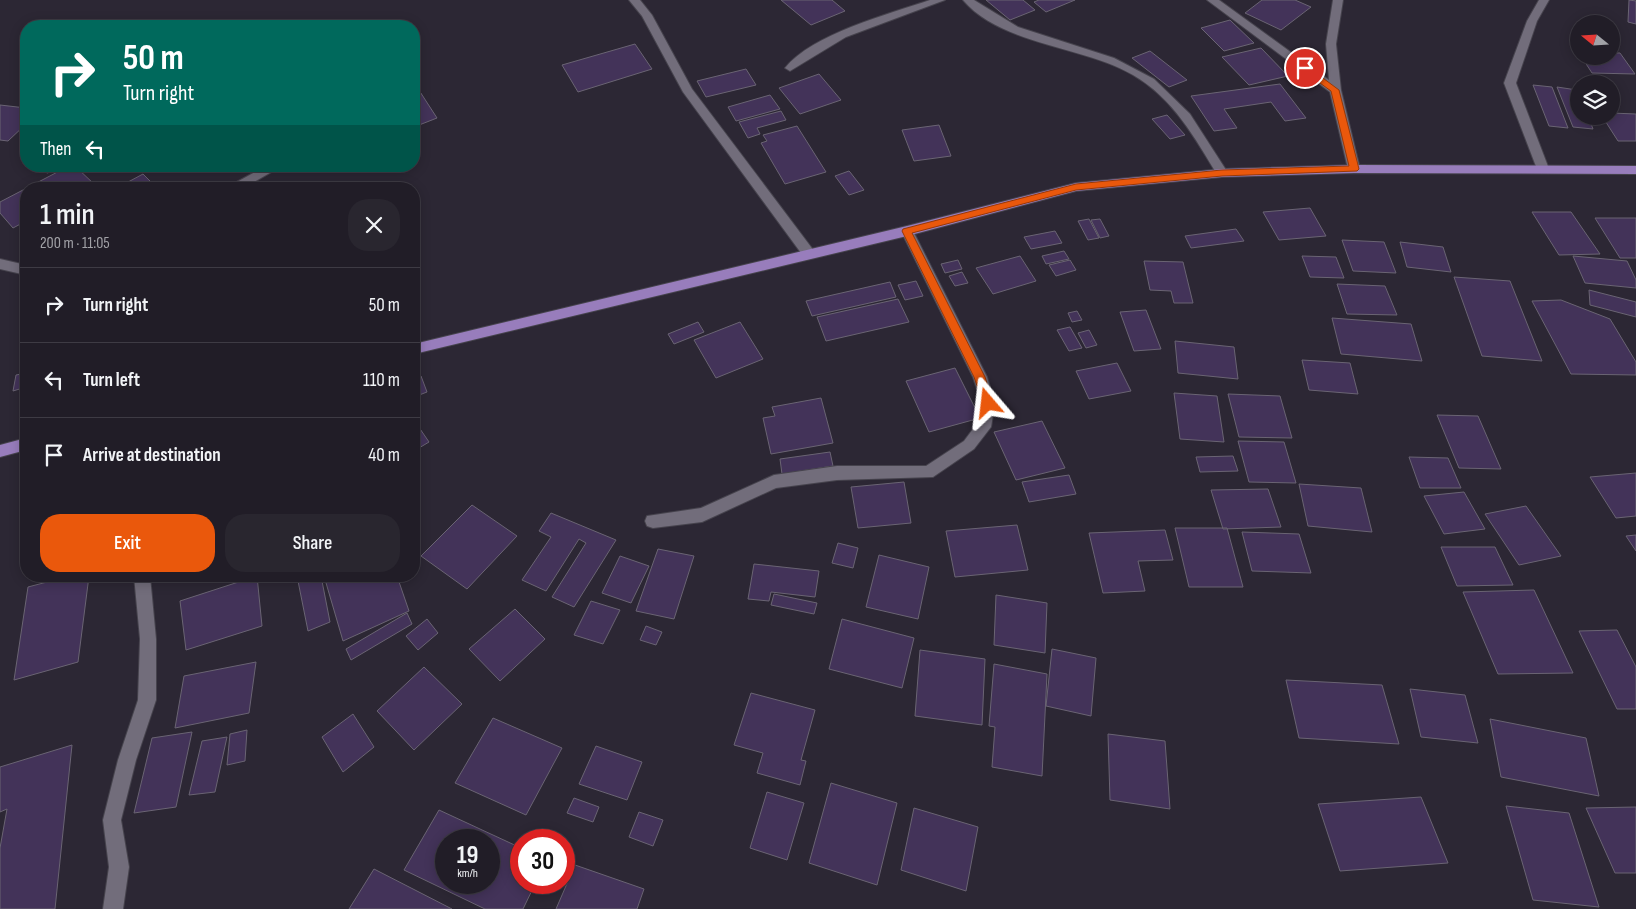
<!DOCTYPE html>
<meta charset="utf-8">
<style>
body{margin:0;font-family:"Sofia Sans Condensed",sans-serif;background:#29262f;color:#f1f3f6;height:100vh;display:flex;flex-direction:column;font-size:19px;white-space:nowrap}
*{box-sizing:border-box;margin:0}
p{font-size:16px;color:#a2a2a7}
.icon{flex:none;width:28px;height:28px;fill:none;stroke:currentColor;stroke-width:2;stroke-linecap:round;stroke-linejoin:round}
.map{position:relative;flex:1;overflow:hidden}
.side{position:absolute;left:20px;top:182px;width:400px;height:400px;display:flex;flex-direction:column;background:#211d27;border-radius:20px;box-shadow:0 2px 12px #0003,0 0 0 1px #3e3b44}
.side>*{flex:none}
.banner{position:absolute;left:20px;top:20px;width:400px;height:152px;border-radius:20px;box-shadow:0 2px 12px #0003,0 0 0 1px #3e3b44;background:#00695c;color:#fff;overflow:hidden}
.needle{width:32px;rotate:288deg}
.tools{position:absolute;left:1570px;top:15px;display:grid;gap:10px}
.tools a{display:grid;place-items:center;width:50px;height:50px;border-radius:50%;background:#211d27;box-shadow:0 2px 12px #0003,0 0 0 1px #3e3b44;font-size:25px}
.speed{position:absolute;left:435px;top:829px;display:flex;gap:10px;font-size:25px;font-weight:700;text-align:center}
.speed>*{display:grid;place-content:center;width:65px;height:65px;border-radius:50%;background:#211d27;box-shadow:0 2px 12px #0003,0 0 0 1px #3e3b44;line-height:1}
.speed small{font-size:12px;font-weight:400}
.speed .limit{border:8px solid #d22;background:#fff;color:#111}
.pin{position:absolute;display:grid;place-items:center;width:42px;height:42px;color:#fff;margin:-21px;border:2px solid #fff;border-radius:50%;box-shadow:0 1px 5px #0007}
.me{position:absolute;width:55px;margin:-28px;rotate:343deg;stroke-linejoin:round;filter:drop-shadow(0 0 4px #0008)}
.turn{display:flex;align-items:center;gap:18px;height:105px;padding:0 20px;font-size:22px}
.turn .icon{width:65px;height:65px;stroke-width:2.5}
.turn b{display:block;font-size:35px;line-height:42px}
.then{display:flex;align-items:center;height:48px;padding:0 20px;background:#0003;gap:10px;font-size:19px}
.round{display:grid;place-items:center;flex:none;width:52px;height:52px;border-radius:20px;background:#29262f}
.headline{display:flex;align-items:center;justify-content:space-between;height:85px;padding:0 20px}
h1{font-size:30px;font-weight:600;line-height:38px}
.action{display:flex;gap:10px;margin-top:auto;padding:10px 20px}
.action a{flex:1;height:58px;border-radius:20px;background:#ea580c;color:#fff;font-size:20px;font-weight:600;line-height:58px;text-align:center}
.action a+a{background:#29262f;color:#f1f3f6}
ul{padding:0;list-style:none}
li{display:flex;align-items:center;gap:15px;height:75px;padding:0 20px;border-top:1px solid #3e3b44}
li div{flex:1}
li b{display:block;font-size:19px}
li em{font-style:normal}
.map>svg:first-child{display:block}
</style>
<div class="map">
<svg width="1636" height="909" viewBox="0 0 1636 909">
<rect width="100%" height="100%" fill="#2c2734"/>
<path fill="#433359" stroke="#6a6473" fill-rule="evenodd" d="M781,0H832L845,11L811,25Z
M986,0H1023L1035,10L1010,20Z
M1039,0H1075L1046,12L1034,2Z
M1262,0H1295L1311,7L1281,30L1245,13Z
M1629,0L1636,1V24L1628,22Z
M1230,20L1254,43L1224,51L1201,28Z
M635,44L652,69L578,92L562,65Z
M1261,48L1288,76L1249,85L1222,57Z
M1150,51L1187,80L1169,87L1132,58Z
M1611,53H1620L1635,74L1592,73L1581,56H1611Z
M746,69L756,85L706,97L697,81Z
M819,74L841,100L800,114L779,88Z
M415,84L437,118L414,127V85Z
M1280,84L1306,118L1285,121L1271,102L1224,109L1237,128L1214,131L1191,96Z
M1533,85L1552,87L1568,128L1549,126Z
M1557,87L1577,90L1579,116H1588L1593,129L1573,127Z
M770,95L780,109L736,121L728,107Z
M0,105L26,108V124L8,141L0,140Z
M781,111L786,120L757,128L760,134L748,138L739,122Z
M1611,113L1636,114V141H1618L1602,116H1611Z
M1167,115L1185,135L1170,139L1152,119Z
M939,125L951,156L914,161L902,130Z
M797,126L826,172L785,184L761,143L767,141L763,135Z
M36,166H56L48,173L33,169Z
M69,166H75L95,185L88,189H26V221L13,228L0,213V202Z
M124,166H148L143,172Z
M849,171L850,172L864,190L849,195L835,176Z
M143,174L158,189H115Z
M1310,208L1326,236L1279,240L1263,212Z
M1532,212H1571L1600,254L1559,255Z
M1595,218H1636V258H1620Z
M1089,219L1099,238L1088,240L1078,221Z
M1100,219L1109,236L1100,238L1091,220Z
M1236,229L1244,241L1191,248L1185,236Z
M1055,231L1062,243L1031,249L1024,237Z
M1342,240L1384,242L1396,273L1353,271Z
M1400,242L1443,247L1451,272L1407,267Z
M1064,251L1069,259L1046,264L1042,256Z
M1020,256L1036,281L993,294L976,268Z
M1302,256L1336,257L1344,278L1310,277Z
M1573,256L1627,261L1636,280V288L1585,283Z
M958,260L962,269L945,273L941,264Z
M1070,260L1076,270L1056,276L1049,265Z
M1144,261L1183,262L1193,303H1174L1171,291L1150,290Z
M962,272L968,283L955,286L949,276Z
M1454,277L1510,281L1542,361L1482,356Z
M916,281L923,296L905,300L898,285Z
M890,282L896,297L812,316L806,301Z
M1337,284L1385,286L1397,315L1347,314Z
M1589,290L1636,302V317L1590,305Z
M898,299L909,322L826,341L817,317Z
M1561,300L1610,319L1636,362V375L1571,374L1532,301Z
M1146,310L1161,349L1134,351L1120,312Z
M1077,311L1082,320L1072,322L1068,313Z
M1332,318L1411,324L1422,361L1341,354Z
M698,322L704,332L674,344L668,334Z
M740,322L763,359L716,378L694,340Z
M1070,327L1082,348L1069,351L1057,330Z
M1089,330L1097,345L1086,348L1078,333Z
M1175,341L1234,347L1238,379L1178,373Z
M1302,360L1350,363L1358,394L1309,390Z
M1117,363L1131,391L1089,399L1076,371Z
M955,368L980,418L929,432L906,381Z
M26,373V387L13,391L16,375Z
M421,376L427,392L414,397V379Z
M1174,393L1217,396L1224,442L1180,439Z
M1228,394L1280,396L1292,438L1239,437Z
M821,398L833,443L771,454L763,418L775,416L772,407Z
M1437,415L1478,416L1501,469L1459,468Z
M414,420L429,442L414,451Z
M1042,421L1065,468L1016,480L994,432Z
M1238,441L1284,442L1296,483L1249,482Z
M830,452L833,466L782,474L780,459Z
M1233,456L1238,471L1200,472L1196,457Z
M1409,457L1448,458L1461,488H1420Z
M1636,473V516L1616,518L1590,477Z
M1069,475L1076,494L1029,502L1022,482Z
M904,482L911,523L858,528L851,487Z
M1299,484L1361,488L1372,532L1308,526Z
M1268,489L1281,527L1223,529L1211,490Z
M1464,492L1485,529L1444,534L1424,496Z
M472,505L517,536L467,589L421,556Z
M1526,506L1561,556L1519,565L1485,514Z
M551,513L616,540L574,607L552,597L586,543L579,539L546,591L522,580L551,537L539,531Z
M1017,525L1028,570L955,577L946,531Z
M1175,528H1227L1243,587H1189Z
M1165,530L1173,560L1138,561L1145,591L1103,593L1089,533Z
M1242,532L1299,534L1311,573L1252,571Z
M1636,535V551L1626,536Z
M838,543L858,548L853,568L832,563Z
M1441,547H1495L1513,585L1457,586Z
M658,549L694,556L674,619L636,611Z
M879,555L929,567L918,619L866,607Z
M620,556L649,566L631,603L602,593Z
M754,564L819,571L815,597L771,592L769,601L748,599Z
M70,576H89L78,662L14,680L28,587Z
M257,576L262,626L186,650L180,601Z
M297,576H321L330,622L308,631Z
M324,576H397L409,611L343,641Z
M1534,590L1573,673L1498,674L1463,592Z
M774,594L817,603L814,614L771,605Z
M996,595L1047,603L1045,653L994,645Z
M591,601L620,610L603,644L574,635Z
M515,609L545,639L500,681L469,649Z
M407,613L412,624L351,660L346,649Z
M427,619L438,633L418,650L406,636Z
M842,619L914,638L902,688L829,669Z
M646,626L662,632L656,645L640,640Z
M1617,630L1636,667V709H1617L1579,631Z
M1052,649L1096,658L1091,716L1046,706Z
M920,650L985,659L982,725L915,716Z
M256,662L249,713L175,728L184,676Z
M994,664L1047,674L1042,776L992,767L995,727L989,726Z
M424,667L462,704L414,750L377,711Z
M1286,680L1382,685L1399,744L1299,738Z
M1410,689L1465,695L1478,743L1421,737Z
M751,693L815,710L801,760L806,761L800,785L757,773L763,753L734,745Z
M353,714L374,747L343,772L322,737Z
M493,718L562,748L526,815L455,783Z
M1490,719L1586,738L1599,796L1501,777Z
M247,730L245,761L227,765L230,734Z
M192,732L176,807L134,813L152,738Z
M1108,734L1165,741L1170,809L1110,800Z
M227,737L215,792L189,795L202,741Z
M72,745L55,909H0V848L7,809L0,812V767Z
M596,746L642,762L627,800L579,784Z
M831,783L897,803L877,885L809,863Z
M767,792L804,803L787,860L750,848Z
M1421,797L1448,863L1340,871L1318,804Z
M574,798L599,807L593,822L567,813Z
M1506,806L1569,813L1599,907L1533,900Z
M1636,807V873H1615L1586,808Z
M914,808L978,827L966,891L901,870Z
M439,810L521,848V882H536L523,909H485L404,870ZM446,840H489V882H446Z
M639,812L663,820L653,846L629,837Z
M575,865L644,889L637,909H556Z
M374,869L452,909H349Z"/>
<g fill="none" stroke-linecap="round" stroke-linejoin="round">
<defs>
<path id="minor" d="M629,0H640L652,15L692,89L814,251L815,254L814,257H804L683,92L642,16Z
M930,0H945L846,37L790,71L785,68C812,34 889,14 930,0Z
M963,0H974L1018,27L1114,58L1154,79L1190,114L1228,173L1226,176H1218C1195,138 1173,98 1133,75C1084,46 1001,45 963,0Z
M1207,0H1219L1329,80L1326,44L1333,0H1343L1336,44L1341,90L1360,169L1358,172H1350L1348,169L1330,92Z
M1539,0H1549L1537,21L1516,83L1549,169L1543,173L1537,169L1504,83L1527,21Z
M266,166H282L242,189H224Z
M907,226L913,231L987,377L995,403L991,427L974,449L933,477L837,480L776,488L702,522L653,528L647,526L645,521L647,516L701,508L774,475L837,466H926L964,441L979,421L981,403L973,377L901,231Z
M0,259L26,265V275L0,269Z
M134,576H150L156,639V700L136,760L121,820L129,867L123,909H103L109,867L103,820L118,760L138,700L140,639Z"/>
<path id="major" d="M1354,165L1636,166V174L1354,173L1222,177L1076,191L907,236L414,354V344L907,226L1076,183L1222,169Z
M26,438V450L0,457V445Z"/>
</defs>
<use href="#minor" stroke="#46434d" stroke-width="2"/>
<use href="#major" stroke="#46434d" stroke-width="2"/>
<use href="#minor" fill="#726d7b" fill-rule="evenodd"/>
<use href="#major" fill="#987dbc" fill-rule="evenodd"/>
</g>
<path fill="#ea580c" stroke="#983908" d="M1302,67H1308L1339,90L1359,169L1357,171L1222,176L1076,190L912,233L985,377L993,403L992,406H984L974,377L902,231L903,229L1076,184L1222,170L1349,166L1331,91L1302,70Z"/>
</svg>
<div class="tools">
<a><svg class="needle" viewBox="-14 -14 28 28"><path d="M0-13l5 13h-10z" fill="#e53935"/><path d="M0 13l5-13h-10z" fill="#a2a2a7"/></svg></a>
<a><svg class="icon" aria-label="layers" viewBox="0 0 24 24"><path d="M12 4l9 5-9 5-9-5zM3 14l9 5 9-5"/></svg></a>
</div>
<div class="speed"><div>19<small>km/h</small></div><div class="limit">30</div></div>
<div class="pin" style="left:1305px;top:68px;background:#d93025"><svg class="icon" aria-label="arrive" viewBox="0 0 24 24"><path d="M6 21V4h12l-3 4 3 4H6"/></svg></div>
<svg class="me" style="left:988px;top:403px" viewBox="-20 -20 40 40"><path d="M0-17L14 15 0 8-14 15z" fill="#ea580c" stroke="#fff" stroke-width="4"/></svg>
<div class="banner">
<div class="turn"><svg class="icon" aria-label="right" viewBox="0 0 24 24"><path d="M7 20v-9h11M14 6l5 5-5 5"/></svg><div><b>50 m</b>Turn right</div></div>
<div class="then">Then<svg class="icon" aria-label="left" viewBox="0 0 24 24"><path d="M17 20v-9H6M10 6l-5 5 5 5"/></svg></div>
</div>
<section class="side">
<div class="headline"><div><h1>1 min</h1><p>200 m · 11:05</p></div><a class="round"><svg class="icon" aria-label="close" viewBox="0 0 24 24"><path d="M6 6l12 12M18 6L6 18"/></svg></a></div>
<ul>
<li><svg class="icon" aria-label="right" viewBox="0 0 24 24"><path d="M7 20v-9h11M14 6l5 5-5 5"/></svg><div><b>Turn right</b></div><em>50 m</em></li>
<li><svg class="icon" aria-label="left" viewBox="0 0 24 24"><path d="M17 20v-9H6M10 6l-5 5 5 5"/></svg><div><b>Turn left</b></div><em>110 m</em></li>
<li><svg class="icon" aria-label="arrive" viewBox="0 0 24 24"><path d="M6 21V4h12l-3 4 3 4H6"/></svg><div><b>Arrive at destination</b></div><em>40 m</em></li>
</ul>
<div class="action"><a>Exit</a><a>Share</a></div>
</section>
</div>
